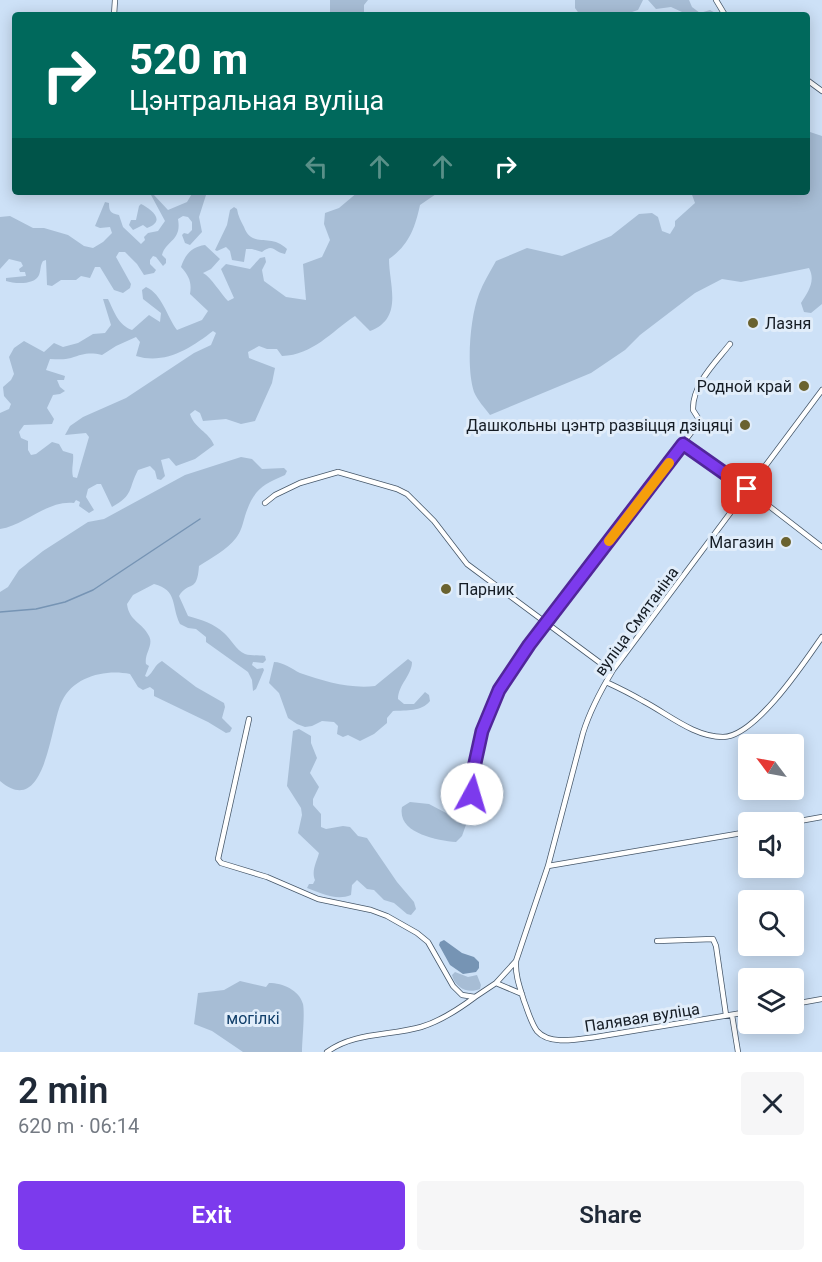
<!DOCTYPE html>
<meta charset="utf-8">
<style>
body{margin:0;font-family:Roboto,sans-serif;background:#f6f6f7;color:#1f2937;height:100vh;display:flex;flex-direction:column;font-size:22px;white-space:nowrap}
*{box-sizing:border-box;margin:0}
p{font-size:20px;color:#747a83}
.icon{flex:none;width:33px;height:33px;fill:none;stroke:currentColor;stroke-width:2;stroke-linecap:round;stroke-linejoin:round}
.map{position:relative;height:1052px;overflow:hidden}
.details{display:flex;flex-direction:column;background:#fff;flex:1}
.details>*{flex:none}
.top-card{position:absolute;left:12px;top:12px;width:798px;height:183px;border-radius:6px;box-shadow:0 3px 15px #0003;background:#00695c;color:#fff;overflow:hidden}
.needle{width:39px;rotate:302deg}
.buttons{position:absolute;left:738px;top:734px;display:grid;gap:12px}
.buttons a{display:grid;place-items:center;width:66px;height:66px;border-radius:6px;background:#fff;box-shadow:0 3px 15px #0003;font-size:30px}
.pin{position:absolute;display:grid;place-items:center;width:51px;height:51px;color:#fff;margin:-26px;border-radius:12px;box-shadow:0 3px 9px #0006}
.me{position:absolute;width:66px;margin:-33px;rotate:6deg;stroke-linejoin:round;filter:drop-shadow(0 0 4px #0008)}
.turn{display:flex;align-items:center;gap:21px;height:126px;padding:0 18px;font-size:27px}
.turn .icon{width:78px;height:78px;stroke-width:2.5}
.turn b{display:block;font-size:42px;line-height:51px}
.lanes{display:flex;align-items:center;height:57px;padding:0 18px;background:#0003;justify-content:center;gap:30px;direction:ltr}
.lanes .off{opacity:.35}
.round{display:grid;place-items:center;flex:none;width:63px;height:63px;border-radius:6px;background:#f6f6f7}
.overview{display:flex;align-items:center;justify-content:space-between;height:102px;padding:0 18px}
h1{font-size:36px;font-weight:600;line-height:45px}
.action{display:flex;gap:12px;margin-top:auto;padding:12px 18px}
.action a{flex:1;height:69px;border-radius:6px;background:#7c3aed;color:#fff;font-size:24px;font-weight:600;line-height:69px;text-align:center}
.action a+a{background:#f6f6f7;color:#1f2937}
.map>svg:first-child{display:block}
</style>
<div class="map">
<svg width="822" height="1052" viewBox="0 0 822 1052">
<rect width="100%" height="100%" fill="#cde1f7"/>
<path fill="#a7bdd5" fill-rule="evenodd" d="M330,0H368L364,5V15H330Z
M575,0H643L638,10L623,15H580L575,8Z
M648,0H689L692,7L700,13L710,10L719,15H682V12L671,7L656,9Z
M807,131L822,136V304L811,313L804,312L801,303C808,292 816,281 809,268L741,282L722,279L695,293L640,335L625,350L591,373L490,415C484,407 478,401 474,392C466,368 470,317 479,294C483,283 490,272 496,261L527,248L562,256L611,236L639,214L652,213L658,217L662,231L670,234L675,226V221L695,203L691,192H807Z
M193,192H205L206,195L199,217L202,232L190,245L185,243L182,235L184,233L188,234L192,230V222L188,217L183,216L178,219C182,241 166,240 162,255L166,259V263L163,266L156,257L153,256L150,260V264L156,270L154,273L144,275L137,264L125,252H119L116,257L131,284L130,288L123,293L114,290L100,267H95L90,278L81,276L76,280H61L52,286L47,285L46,260L43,261C40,266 41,270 39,275C35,285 15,284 6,281V278L26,276L25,272H20L19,269L23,266L21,262L9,259L0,269V217L10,216L33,228H44L68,235L84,246L93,248L103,242L112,233L110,227L100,228L95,226L105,202L109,203C109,211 110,213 119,215L123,227L141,244L145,240L144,237L148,233L158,231L165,221L151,195L153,194L168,210L187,202Z
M358,192H439L420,205C415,228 409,245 389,259C389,285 404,318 370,331L355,316C331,332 313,355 282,356L277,349H267L259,346L248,352L249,358L275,368L272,383L255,421L241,424L226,419L203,421L200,413L195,410L190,414C194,428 209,432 214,445L195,459L176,466L169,458L161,460L165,476L161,480L157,479L155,471L150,466L138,470C128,489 134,495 112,507L101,484H97L88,489L86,497L94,510L89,513L79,506L80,502L76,500L74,503C47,500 26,525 0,529V413L9,409L11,404L4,396L3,387L11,380L14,374L9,357L14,348L24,341L44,352L54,343L63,347L78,343L93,334L105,333L111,325L103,299H108C114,311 118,325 132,330L149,315L160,322L161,313L143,299L142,290L146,287C162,294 167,317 177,330L202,320L208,311L190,294C192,282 189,276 181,267C185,255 191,247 205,245L220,259L211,269L203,273C211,277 221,294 228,301L234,298L221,269L226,264L250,269L260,258L265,257L266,262L262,270L264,281L286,297L306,300L303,264L322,257L330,240L324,224L325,213L339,208ZM213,331L216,333L211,345L194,353L126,398L83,417L70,426L65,435L86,433L89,437L77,478L73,477C71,469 74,462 73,454L63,451L59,444L52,442L36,454L31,455L28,450V441L21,438L19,432L24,425L52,424L54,419L47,408L53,395L60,394L65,391L60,387L57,380H64L65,376L46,370L50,359C57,359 64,360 71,358C83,354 89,352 102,355L116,346L136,337L140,342L136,356C165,365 191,348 213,331Z
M141,204C151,209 167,221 147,228L143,225L133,230L129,225L131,220H136L139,206Z
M234,207L237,209C238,216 241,221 244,227C252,249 270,232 287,249L285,254C273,252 274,243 262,252L252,249H246L244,262L232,260L230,251L226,247L217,251L215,250L227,225L230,210Z
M241,457L252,459L262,469L284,468L287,471L285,475C261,485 253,491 245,516C243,523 241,532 236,538C227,550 211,558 199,566C197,594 189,580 179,596L188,616C202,620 213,623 224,633C231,639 236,650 245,654C251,656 259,655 265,656L266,660L263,663L253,662L252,665L257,669L263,668L264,670L256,689L253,691L252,680L248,672L206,642V637L196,629L188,628L180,624C171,606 178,590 154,584L133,595L127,604C129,621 142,622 149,636C154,645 144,654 146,664L149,666L145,676L147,677C154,672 154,665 162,661L196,687L224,703L225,707L222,718L232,728L230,732L226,733L208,722L154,696V690L150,687L143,690L138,687L130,674C106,669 74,676 62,701C50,724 46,820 0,781V592L8,587L19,570L43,551L88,522L104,519L185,475Z
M408,659L412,662C412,675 398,685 398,699L404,704H414L425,692L429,695L430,701C421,712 407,710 393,711L387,718V723L374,734L360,741L348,735L343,737L337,734L338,726L334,722L322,721L312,726L305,727L297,724L288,718L279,693L269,683L274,662C283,662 292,669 300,673C323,681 350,689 375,686Z
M299,729L311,736V743L317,758L310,773L319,787L313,799V805L321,814V827L326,829L343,826L350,827L358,836L367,838L397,882L414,902L416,909L411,915L407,914L394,903L384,900L374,890L367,889L357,880L352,885L351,895C336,901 321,893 307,888L309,884H313L315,880C311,871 317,861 319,853L298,833L302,815L301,808L287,786L293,731Z
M410,802L429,804L448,814H465L468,819L462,836L456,842C436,840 397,833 402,807Z
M455,972L468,977L477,975L481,985L480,989C468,994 455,988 452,975Z
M240,981L266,987L269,983C283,983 299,990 303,1004C305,1014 302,1041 302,1052H243L212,1031L194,1024L198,993L224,990Z"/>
<path fill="#7694b4" d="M444,940L462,953L474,957L479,962V968L476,972L463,974L450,965L439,945L440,942Z"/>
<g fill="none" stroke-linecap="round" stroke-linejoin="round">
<path stroke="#7694b4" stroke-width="1.5" d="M0,612L36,609L65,602L93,590L200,519"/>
<defs>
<path id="street" d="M716,0L725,15
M114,15L115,0
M807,80L822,91
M683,444L747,489L822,547
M265,503L275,495L300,483L338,472L397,489L407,494L434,521L467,564L599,662L613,670
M606,682C619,688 631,694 643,701C668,714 694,737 723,737C755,737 804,663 822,637
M249,719L218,859L221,863L267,877L318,899L371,910L387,916L417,933L428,942L453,986L462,995L475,997L496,983L522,994
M479,800L472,794L470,786L482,731L499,690L529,645L700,421L693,410C692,385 715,363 730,344
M794,822L822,817
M548,866L748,832
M657,941L713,939L716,946L726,1015
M496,983L516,961
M794,1004L822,999
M748,1012L596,1037C579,1039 550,1046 537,1031C531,1023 528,1011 524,1001C520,988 515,975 516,961L548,866L583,733C590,710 601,690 613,670L822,390
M732,1015L738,1052
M327,1052C354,1032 390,1036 421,1027C441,1021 459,1009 475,997"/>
</defs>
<use href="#street" stroke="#47586a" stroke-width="6"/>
<use href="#street" stroke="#fff" stroke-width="4.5"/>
</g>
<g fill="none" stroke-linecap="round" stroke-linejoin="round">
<defs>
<path id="route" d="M472,794L470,786L482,731L499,690L529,645L683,444L747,489"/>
</defs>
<use href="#route" stroke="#51269a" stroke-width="15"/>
<use href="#route" stroke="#7c3aed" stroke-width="10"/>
<path stroke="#f59e0b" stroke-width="10" d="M609,541L669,463"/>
</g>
<g fill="#6a622f" stroke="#e1edfa" stroke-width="2">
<circle cx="753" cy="323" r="6"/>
<circle cx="804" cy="386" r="6"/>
<circle cx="745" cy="425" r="6"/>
<circle cx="786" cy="542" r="6"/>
<circle cx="446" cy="589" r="6"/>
</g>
<g text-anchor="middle" stroke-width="6" stroke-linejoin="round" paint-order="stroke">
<g font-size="16" fill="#151c24" stroke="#e1edfa" text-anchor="end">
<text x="765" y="329" text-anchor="start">Лазня</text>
<text x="792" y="392">Родной край</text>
<text x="733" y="431">Дашкольны цэнтр развіцця дзіцяці</text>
<text x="774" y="548">Магазин</text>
<text x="458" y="595" text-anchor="start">Парник</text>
</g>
<g font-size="16" fill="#151c24" stroke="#e1edfa">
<text transform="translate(636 621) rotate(-54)" y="6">вуліца Смятаніна</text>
<text transform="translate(642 1017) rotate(-9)" y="6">Палявая вуліца</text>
</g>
<g font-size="16" fill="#103e69" stroke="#e1edfa">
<text x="253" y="1024">могілкі</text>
</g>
</g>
</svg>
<div class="buttons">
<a><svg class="needle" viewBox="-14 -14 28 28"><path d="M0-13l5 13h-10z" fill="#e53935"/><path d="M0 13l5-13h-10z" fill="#747a83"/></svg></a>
<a><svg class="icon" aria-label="sound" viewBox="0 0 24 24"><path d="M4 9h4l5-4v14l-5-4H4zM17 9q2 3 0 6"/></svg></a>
<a><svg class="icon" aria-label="search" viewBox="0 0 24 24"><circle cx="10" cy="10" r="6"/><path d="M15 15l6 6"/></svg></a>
<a><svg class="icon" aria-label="layers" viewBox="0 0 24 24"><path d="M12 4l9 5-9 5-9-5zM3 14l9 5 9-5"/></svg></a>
</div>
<div class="pin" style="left:747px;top:489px;background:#d93025"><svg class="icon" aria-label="arrive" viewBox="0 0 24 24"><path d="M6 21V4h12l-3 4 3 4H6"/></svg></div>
<svg class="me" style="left:472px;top:794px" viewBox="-20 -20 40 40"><circle r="19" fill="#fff"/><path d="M0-13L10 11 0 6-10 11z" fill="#7c3aed"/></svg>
<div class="top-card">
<div class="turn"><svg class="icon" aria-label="right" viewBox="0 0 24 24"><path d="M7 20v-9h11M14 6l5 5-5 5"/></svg><div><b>520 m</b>Цэнтральная вуліца</div></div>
<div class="lanes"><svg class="icon off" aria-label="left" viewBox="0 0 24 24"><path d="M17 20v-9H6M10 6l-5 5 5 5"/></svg><svg class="icon off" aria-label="ahead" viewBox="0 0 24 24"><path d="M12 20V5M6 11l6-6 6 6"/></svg><svg class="icon off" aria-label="ahead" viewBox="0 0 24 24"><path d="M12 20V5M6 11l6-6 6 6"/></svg><svg class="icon" aria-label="right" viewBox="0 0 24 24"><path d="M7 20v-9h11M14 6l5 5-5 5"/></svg></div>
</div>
</div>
<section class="details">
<div class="overview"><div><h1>2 min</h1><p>620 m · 06:14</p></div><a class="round"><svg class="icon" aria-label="close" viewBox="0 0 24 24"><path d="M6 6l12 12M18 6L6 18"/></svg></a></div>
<div class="action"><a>Exit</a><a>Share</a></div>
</section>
